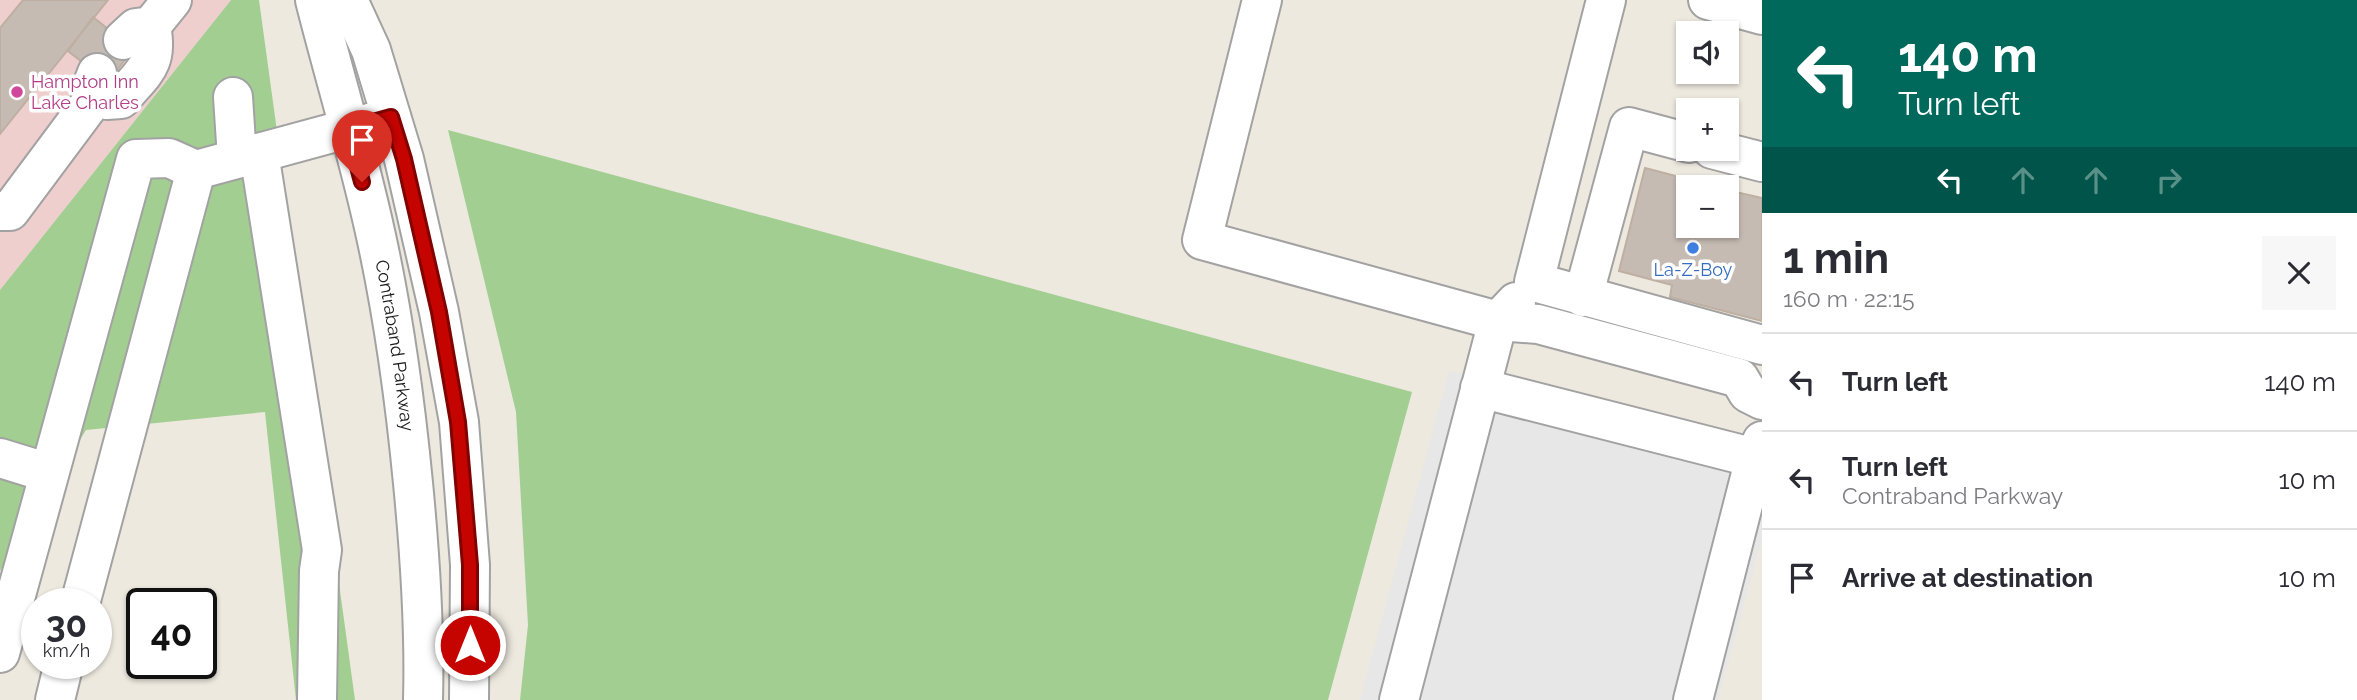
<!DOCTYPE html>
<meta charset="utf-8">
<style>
body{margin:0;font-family:Raleway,sans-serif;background:#f7f7f7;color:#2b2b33;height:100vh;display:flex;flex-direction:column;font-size:26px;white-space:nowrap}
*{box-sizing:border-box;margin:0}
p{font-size:23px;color:#7c7c81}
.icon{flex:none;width:38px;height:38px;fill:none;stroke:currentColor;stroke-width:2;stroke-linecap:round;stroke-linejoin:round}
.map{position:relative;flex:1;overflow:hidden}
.details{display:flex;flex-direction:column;background:#fff;width:595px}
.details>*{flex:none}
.hud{background:#00695c;color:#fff;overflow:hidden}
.fabs{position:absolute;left:1676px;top:21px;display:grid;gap:14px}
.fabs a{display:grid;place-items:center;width:63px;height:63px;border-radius:0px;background:#fff;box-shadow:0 2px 5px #0004;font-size:35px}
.speed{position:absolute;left:21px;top:588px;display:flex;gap:14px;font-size:35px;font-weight:700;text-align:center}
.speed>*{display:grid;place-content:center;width:91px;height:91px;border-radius:50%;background:#fff;box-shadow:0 2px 5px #0004;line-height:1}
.speed small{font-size:18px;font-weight:400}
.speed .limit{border:4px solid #111;border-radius:10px;background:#fff;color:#111}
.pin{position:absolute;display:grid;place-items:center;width:60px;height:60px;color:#fff;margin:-72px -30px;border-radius:50% 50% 50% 0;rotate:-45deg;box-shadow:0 0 7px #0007}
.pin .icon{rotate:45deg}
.me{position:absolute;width:77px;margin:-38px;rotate:0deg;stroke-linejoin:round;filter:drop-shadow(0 0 5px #0008)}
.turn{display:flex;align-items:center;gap:24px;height:147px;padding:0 21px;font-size:32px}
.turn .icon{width:91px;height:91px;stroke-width:2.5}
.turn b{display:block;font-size:49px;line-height:60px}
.lanes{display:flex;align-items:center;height:66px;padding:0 21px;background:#0003;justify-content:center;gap:35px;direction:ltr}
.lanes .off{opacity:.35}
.round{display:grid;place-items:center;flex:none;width:74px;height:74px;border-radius:0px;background:#f7f7f7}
.head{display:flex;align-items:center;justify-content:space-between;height:119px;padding:0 21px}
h1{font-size:42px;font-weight:700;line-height:52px}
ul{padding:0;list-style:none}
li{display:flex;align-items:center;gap:21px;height:98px;padding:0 21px;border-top:2px solid #e1e1e2}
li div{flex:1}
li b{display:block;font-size:26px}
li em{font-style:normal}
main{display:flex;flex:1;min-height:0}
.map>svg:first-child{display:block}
</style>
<main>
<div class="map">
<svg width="1762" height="700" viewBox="0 0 1762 700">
<rect width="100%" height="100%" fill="#ede9df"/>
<path fill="#efcfcd" d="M0,0H231L0,290Z"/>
<path fill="#a2ce92" d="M231,0H259L355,700H296L265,412L86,430L0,571V290Z
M448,130L1412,392L1328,700H520L528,625L516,412Z"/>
<path fill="#e7e7e7" d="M1449,371L1762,455V539L1718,700H1360Z"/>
<path fill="#c5bbb3" stroke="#bfafa1" stroke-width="2" d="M23,0H108L0,134V28Z
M93,17L133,49L108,82L68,51Z
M1645,168L1718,187H1689V226H1727V190L1762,198V321L1670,297L1672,285L1619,271Z"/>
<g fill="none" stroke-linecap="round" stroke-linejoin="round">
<defs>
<g id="minor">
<path id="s1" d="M315,0C335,79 359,157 376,236C394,318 405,400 413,483C420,555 425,627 423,700"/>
<path d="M348,0L371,50L404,159L439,312L459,422L470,565L469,700"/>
<path d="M1262,0L1202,240L1498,321L1538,324L1739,378L1748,393L1762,400"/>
<path d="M1606,0L1534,282L1762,345"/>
<path d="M1708,0L1762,15"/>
<path d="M123,40L136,28L151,26L172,0"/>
<path d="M95,97L107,100L121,99C144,71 159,65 151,26"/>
<path d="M233,97L237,158"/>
<path d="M1712,149L1762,162"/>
<path d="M259,153L322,550L319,571L317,700"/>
<path d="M0,211H10L95,97L92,86L97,73"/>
<path d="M1583,297L1629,127L1689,143"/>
<path d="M1480,388L1755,458"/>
<path d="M0,458L49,473"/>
<path d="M80,604L196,170"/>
<path d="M0,653L136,159L169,158L196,170L391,117"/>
<path d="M55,700L64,663"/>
<path d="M1399,700L1498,321L1516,302"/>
<path d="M1693,700L1755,458L1762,441"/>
</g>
</defs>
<use href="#minor" stroke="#a2a2a2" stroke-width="42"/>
<use href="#minor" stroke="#fff" stroke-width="38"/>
</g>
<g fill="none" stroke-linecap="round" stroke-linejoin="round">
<defs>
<path id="route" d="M362,182L348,129L391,117L404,159L439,312L458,422L470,565V645"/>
</defs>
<use href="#route" stroke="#800300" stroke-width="18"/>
<use href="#route" stroke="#c50400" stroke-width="12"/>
</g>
<circle fill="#d1479c" stroke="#fff" stroke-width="2.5" cx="17" cy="92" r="7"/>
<circle fill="#3f7fe0" stroke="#fff" stroke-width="2.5" cx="1693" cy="248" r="7"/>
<g text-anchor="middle" stroke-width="7" stroke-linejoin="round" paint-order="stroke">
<g font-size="18" fill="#b23c85" stroke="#fff" text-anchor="start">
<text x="31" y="88">Hampton Inn<tspan x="31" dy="21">Lake Charles</tspan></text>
</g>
<g font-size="18" fill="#366cbe" stroke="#fff">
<text x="1693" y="276">La-Z-Boy</text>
</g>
<g font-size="18" fill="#1b1b1b" stroke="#fff">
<text dy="6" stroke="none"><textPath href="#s1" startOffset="355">Contraband Parkway</textPath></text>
</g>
</g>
</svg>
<div class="fabs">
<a><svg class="icon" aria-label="sound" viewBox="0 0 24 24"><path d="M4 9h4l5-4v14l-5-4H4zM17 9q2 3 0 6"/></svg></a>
<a>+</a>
<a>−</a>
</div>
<div class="speed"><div>30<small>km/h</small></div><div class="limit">40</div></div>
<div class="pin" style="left:362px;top:182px;background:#d93025"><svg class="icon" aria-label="arrive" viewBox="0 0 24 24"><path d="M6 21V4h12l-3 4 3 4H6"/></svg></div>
<svg class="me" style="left:470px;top:645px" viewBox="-20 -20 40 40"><circle r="17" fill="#c50400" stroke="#fff" stroke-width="3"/><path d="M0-11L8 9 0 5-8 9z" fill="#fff"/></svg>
</div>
<section class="details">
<div class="hud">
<div class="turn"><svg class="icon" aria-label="left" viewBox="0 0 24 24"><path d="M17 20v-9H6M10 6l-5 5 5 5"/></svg><div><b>140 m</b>Turn left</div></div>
<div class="lanes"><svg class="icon" aria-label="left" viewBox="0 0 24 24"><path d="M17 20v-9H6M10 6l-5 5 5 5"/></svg><svg class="icon off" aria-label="ahead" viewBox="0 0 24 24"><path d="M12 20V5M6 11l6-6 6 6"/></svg><svg class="icon off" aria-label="ahead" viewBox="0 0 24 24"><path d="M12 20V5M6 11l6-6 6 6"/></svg><svg class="icon off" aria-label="right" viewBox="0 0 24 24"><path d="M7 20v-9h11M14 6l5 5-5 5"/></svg></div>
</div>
<div class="head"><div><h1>1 min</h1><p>160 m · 22:15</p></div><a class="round"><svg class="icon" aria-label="close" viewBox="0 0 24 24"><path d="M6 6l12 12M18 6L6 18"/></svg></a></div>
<ul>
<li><svg class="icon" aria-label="left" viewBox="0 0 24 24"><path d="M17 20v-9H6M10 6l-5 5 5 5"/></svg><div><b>Turn left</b></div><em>140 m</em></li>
<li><svg class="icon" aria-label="left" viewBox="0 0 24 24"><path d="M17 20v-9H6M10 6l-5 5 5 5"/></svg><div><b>Turn left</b><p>Contraband Parkway</p></div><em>10 m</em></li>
<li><svg class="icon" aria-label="arrive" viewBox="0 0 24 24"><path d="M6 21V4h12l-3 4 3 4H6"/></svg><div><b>Arrive at destination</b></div><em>10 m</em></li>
</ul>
</section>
</main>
